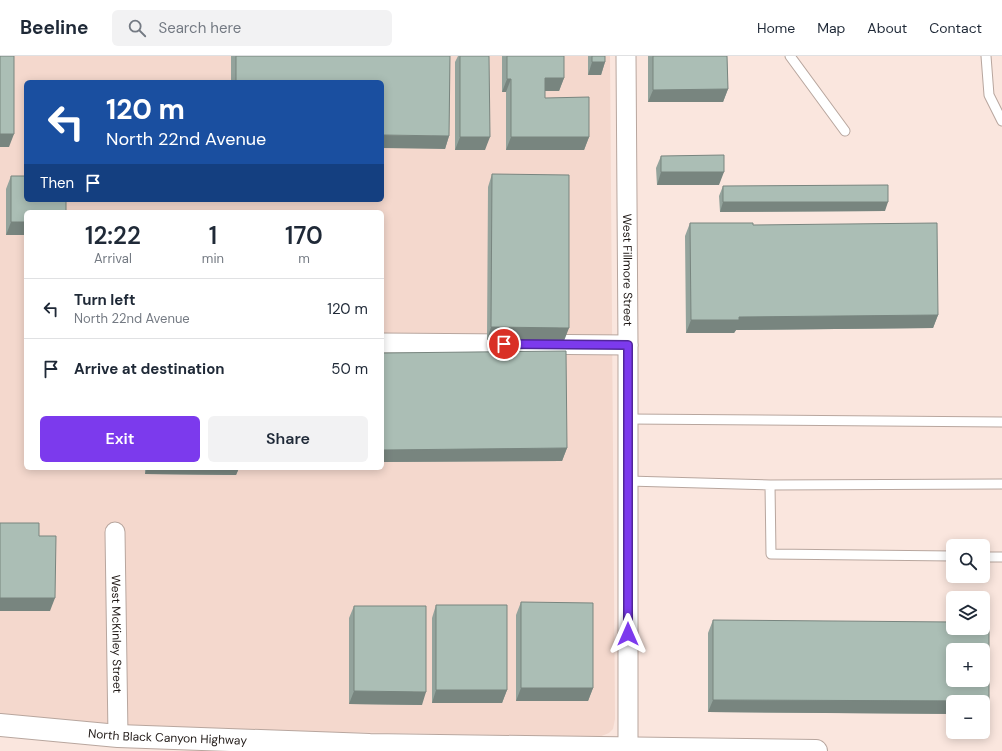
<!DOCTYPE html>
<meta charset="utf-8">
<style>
body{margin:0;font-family:"DM Sans",sans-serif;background:#f2f2f3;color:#1f2937;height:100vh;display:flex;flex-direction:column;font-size:15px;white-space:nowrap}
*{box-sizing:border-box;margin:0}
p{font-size:13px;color:#747a83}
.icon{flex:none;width:22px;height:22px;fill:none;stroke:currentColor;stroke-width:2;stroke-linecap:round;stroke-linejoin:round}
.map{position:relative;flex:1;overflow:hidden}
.drawer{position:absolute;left:24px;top:154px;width:360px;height:260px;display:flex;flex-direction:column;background:#fff;border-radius:6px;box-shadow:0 2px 10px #0003}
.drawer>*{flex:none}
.guide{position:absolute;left:24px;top:24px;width:360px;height:122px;border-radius:6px;box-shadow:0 2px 10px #0003;background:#1a4fa0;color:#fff;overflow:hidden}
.buttons{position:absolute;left:946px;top:483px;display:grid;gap:8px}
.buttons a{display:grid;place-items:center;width:44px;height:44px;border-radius:6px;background:#fff;box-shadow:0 2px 10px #0003;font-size:20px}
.pin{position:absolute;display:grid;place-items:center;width:34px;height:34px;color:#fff;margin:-17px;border:2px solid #fff;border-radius:50%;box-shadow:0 1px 4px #0007}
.me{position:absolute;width:44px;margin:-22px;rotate:0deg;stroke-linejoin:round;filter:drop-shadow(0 0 3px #0008)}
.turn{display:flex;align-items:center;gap:14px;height:84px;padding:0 16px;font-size:18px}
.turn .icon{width:52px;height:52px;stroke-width:2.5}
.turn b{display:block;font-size:28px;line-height:34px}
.then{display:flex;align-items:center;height:38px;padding:0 16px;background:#0003;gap:8px;font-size:15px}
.eta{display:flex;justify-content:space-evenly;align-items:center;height:68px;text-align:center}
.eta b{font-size:24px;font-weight:600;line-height:28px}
.button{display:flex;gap:8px;margin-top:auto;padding:8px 16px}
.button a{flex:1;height:46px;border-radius:6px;background:#7c3aed;color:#fff;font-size:16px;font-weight:600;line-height:46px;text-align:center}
.button a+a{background:#f2f2f3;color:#1f2937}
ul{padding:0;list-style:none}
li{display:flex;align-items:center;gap:12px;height:60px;padding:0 16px;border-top:1px solid #e0e1e3}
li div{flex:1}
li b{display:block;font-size:15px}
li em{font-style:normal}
header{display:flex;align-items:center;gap:24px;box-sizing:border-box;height:56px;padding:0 20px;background:#fff;border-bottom:1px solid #e0e1e3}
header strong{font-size:19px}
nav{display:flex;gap:22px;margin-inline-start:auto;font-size:14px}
.search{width:280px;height:36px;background:#f2f2f3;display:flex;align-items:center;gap:10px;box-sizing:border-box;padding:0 14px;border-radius:6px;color:#747a83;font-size:15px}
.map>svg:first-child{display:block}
</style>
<header>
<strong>Beeline</strong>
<div class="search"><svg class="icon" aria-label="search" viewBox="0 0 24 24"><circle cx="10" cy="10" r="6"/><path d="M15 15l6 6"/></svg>Search here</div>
<nav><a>Home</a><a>Map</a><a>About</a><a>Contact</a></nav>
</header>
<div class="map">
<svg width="1002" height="695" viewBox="0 0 1002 695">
<rect width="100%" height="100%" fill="#fae6de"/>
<path fill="#f4d8cd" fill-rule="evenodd" d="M0,0H610L615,663L613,673L609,677L599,681L171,673L0,658ZM26,26H382V144H26ZM26,156H382V412H26Z"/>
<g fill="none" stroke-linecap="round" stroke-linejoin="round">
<defs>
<path id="lane" d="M790,0L845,75
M986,0L989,39L1002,65
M628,363L1002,366
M628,425L770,429L771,498L953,500
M770,429L1002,428
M983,501H1002"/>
<g id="street">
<path id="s1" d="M626,0L628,289V692"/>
<path d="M382,287L628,289"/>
<path id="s2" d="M115,476L118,680"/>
</g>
<g id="secondary">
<path id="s3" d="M0,669L118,680L370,689L816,695"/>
</g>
</defs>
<use href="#lane" stroke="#b8a69e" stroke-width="11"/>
<use href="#street" stroke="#b8a69e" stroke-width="21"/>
<use href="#secondary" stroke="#b8a69e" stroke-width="24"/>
<use href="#lane" stroke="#fff" stroke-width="9"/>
<use href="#street" stroke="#fff" stroke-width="19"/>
<use href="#secondary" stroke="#fff" stroke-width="22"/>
</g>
<path fill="#93a39c" d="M231,0H450L449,80L445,93L382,26H231Z
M458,0H489L485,94H455V6Z
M502,0H564V22L559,35H545V42L589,81L584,94H506V36H502Z
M588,0H605V6L601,19H588Z
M648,0H727L728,33L723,46H648Z
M661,100L719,129H657L656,112Z
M492,118L564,285L487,284L488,131Z
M11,120L26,156V179H6V133Z
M723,130L885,155L720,156L719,140Z
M690,167L753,169L938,259L933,272L736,274L734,277H686L685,180Z
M382,297L567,392L562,405L382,406Z
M145,412H239L236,419L145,418Z
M521,546L593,632L588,645H516V559Z
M436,549L507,634L502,647H432V562Z
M354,550L422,649L349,648V562Z
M713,564L984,658L708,656V577Z"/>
<path fill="#78857f" d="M592,6H605L601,19H588Z
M545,22H564L559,35H540Z
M507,23H511L506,36H502Z
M728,33L723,46H648L653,34Z
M0,78H14L9,91H0Z
M382,79L449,80L445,93L382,92Z
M460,81H490L485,94H455Z
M511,81H589L584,94H506Z
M661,116H724L719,129H657Z
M723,146H888L885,155L720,156Z
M11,166H26V179H6Z
M938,259L933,272L736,274L734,277H686L691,264L739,261Z
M491,271L569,272L564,285L487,284Z
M567,392L562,405L382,406V397L383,394Z
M147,412H239L236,419L145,418Z
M0,542H55L50,555H0Z
M521,632H593L588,645H516Z
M436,634H507L502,647H432Z
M354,635L426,636L422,649L349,648Z
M713,644L989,645L984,658H983V646H953V658L708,656Z"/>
<path fill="#abbeb5" stroke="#78857f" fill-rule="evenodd" d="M0,0H14V78H0Z
M236,0H450L449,80L382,79V26H236Z
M460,0H489L490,81H460Z
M507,0H564V22H545V42L589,41V81H511V23H507Z
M592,0H605V6H592Z
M653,0H727L728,33L653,34Z
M724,99V116H661V100Z
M492,118L569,119V272L491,271Z
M11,120H26V144H66V156H26V166H11Z
M888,129V146H723V130Z
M690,167H753V169L937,167L938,259L739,261V264H691Z
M566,295L567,392L383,394L382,297Z
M0,467H39V480H56L55,542H0Z
M521,546L593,547V632H521Z
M436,549H507V634H436Z
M354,550H426V636L354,635Z
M713,564L953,566V572H983V566H989V645L713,644ZM953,594H983V624H953Z"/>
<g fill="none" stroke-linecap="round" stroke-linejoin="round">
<defs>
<path id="route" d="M504,288L628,289V578"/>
</defs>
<use href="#route" stroke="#51269a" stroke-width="10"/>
<use href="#route" stroke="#7c3aed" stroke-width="7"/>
</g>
<g text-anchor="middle" stroke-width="3.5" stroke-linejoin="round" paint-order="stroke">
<g font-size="12" fill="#201916" stroke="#fae6de">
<text dy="4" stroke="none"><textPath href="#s1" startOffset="214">West Fillmore Street</textPath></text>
<text dy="4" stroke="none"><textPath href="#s2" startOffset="102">West McKinley Street</textPath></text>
<text dy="4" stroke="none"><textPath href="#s3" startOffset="168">North Black Canyon Highway</textPath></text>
</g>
</g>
</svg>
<div class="buttons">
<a><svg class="icon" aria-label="search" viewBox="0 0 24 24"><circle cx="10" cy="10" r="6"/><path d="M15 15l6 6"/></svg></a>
<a><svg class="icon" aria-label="layers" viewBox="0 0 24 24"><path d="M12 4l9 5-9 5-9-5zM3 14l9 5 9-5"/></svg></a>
<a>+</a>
<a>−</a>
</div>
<div class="pin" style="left:504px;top:288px;background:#d93025"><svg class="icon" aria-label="arrive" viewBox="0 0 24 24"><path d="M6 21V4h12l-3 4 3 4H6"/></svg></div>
<svg class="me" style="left:628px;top:578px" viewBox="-20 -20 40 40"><path d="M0-17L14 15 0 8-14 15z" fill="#7c3aed" stroke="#fff" stroke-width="4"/></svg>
<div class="guide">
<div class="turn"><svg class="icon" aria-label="left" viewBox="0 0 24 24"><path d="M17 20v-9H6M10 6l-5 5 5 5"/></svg><div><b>120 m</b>North 22nd Avenue</div></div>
<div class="then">Then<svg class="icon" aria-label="arrive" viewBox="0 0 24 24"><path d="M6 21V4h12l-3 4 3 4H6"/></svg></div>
</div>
<section class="drawer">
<div class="eta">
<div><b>12:22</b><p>Arrival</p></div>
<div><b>1</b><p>min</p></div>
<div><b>170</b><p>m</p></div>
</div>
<ul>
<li><svg class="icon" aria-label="left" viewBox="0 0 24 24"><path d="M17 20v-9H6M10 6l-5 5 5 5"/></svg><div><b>Turn left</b><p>North 22nd Avenue</p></div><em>120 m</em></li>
<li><svg class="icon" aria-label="arrive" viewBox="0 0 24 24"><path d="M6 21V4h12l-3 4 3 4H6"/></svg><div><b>Arrive at destination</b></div><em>50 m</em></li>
</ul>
<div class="button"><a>Exit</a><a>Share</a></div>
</section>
</div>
